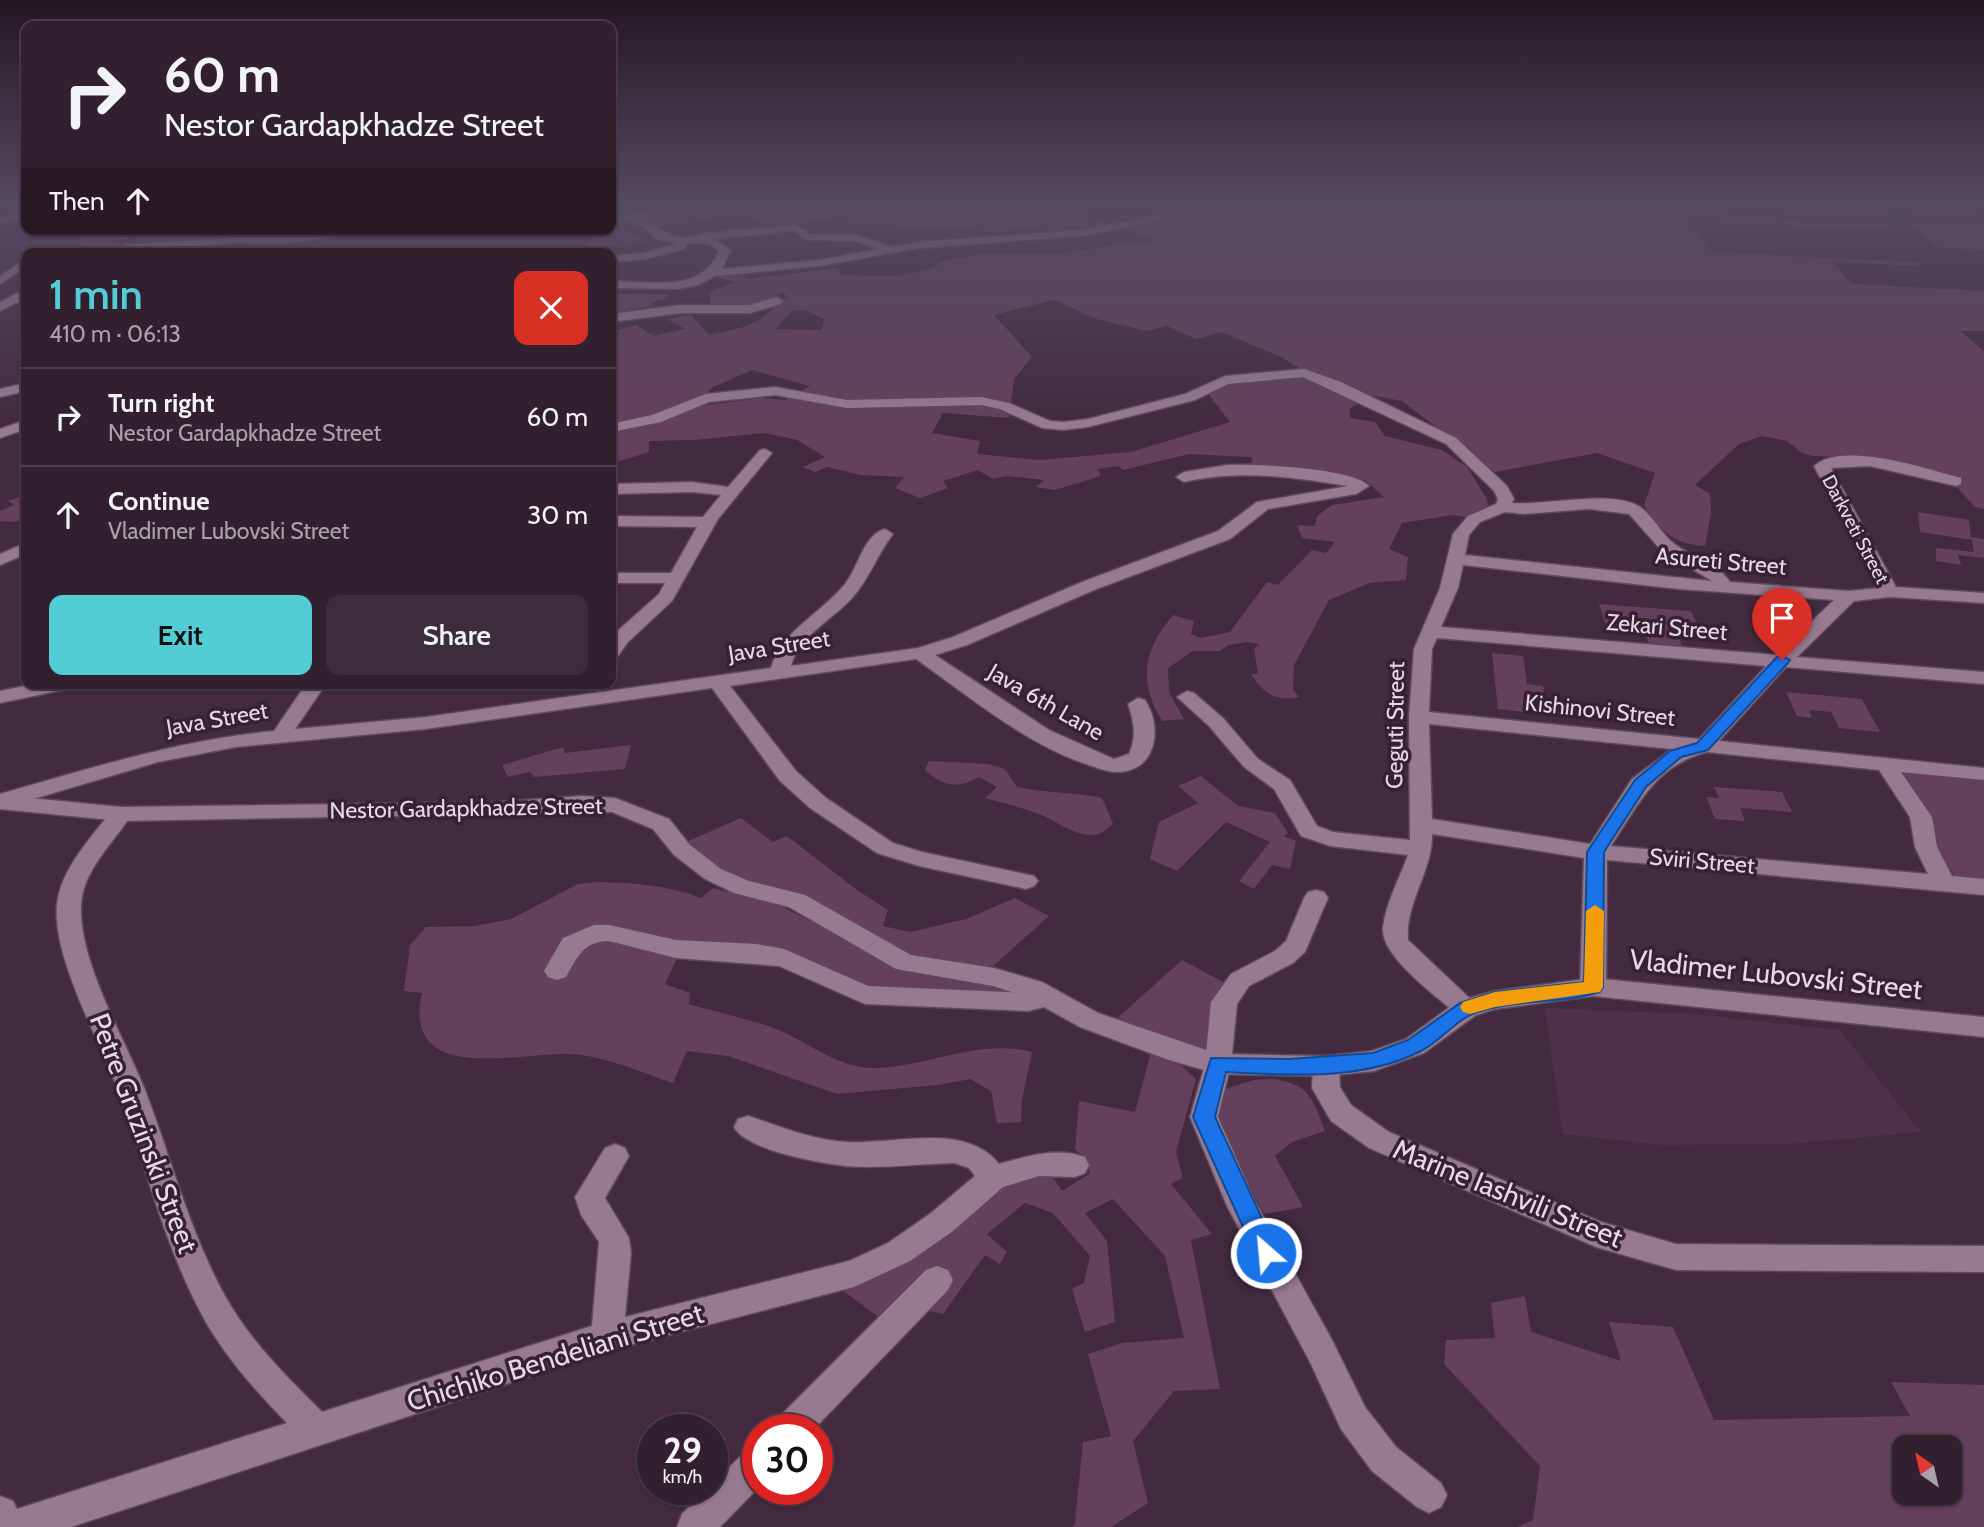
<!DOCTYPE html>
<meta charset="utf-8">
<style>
body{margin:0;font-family:Cabin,sans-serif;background:#3d2d3a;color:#f1f3f6;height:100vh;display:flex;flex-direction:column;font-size:26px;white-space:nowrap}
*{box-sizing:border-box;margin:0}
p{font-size:23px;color:#a8a3aa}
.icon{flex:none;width:38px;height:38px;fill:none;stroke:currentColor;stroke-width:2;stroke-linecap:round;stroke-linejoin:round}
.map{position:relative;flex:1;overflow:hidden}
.sheet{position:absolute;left:21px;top:248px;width:595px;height:441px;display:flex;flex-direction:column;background:#32202e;border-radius:14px;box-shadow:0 2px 5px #0004,0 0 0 2px #4d3e4a}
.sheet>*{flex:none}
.hud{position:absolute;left:21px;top:21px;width:595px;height:214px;border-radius:14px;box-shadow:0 2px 5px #0004,0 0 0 2px #4d3e4a;background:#32202e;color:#f1f3f6;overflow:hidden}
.needle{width:46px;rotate:326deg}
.controls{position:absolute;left:1892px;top:1435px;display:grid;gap:14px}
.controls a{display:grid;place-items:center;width:70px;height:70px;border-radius:14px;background:#32202e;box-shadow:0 2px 5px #0004,0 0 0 2px #4d3e4a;font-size:35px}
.speed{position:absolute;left:637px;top:1414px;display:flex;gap:14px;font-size:35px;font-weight:700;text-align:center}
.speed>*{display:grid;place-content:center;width:91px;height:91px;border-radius:50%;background:#32202e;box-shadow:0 2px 5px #0004,0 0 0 2px #4d3e4a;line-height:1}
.speed small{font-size:18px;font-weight:400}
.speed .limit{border:10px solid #d22;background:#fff;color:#111}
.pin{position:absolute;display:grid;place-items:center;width:60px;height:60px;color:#fff;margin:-72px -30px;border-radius:50% 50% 50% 0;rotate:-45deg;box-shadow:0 0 7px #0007}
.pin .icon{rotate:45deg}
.me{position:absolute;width:77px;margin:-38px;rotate:333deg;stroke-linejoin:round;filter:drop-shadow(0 0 5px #0008)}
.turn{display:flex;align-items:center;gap:24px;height:147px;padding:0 28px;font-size:32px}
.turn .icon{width:91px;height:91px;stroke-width:2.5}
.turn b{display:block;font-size:49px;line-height:60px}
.then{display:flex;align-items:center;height:66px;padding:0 28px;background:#0003;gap:14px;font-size:26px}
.round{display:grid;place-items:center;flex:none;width:74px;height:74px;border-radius:14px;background:#3d2d3a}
.headline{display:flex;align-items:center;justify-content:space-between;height:119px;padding:0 28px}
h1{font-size:42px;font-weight:600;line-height:52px;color:#52ccd5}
.cta{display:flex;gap:14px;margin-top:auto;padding:14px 28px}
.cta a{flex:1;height:80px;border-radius:14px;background:#52ccd5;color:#111;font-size:28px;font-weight:600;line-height:80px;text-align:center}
.cta a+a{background:#3d2d3a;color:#f1f3f6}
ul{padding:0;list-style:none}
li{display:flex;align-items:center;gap:21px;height:98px;padding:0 28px;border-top:2px solid #4d3e4a}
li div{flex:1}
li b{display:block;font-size:26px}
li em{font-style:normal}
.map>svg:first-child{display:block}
</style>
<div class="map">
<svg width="1984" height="1527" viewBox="0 0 1984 1527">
<rect width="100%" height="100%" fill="#432a3e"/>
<path fill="#4f3049" d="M1545,1008L1693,1014L1840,1030L1921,1132L1788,1144L1661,1145L1563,1134Z"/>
<path fill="#64405d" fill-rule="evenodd" d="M704,206H1087L1083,216L1088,219L1120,222L1072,233L1015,226L1007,232L808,220C777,241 765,217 736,217C710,216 681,224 655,227L646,217Z
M1186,206H1883L1897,218L1725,211L1730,217L1887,224L1893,230L1689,221L1712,252L1917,262L1922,266L1832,262L1852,284L1984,291V331H1960L1984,351V509L1975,507L1945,474L1847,457L1813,456L1802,453L1787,441L1762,436L1739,444L1695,485L1710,494L1711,513L1705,546C1675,545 1658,530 1644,505L1655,473L1597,453L1495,472L1402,401L1374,396L1350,408V418L1375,422L1385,436L1442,450L1467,467L1487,499L1488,507L1471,518L1453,515L1402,523L1389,549L1408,557L1406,580L1370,583L1329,600L1294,665L1293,690L1299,697C1276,702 1263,693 1251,674H1258L1254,649L1259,644L1247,642L1228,645L1220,651H1193L1168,668L1169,692L1184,719L1162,721C1138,681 1143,650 1173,615L1194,621L1191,634L1201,638L1230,632L1267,582L1278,585L1312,550L1326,553L1335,542L1302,538L1297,525L1315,526L1317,516L1332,505L1384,497L1365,480L1252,464V457L1189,454L1123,470L1119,466L1097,469L1101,476L1055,490L1036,487L1044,480L1006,476L993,479L978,470L943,481L948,488L920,498L895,488L904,477L861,475L827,467L815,472L803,467L825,457L797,440L765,433L694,440L649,441V452L611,464V332L636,325L654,336L685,329L667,319L691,315L709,335C752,326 755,326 787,296L783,293L744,307L711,306L709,292L735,282L715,276L738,271L749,279L838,268L842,275L896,276L925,271L941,262L979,254H1060L1121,244H1153L1151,237L1120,228ZM1054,300L1097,319L1147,331L1167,326L1196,339L1222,332L1281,357L1301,369L1202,386L1230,422L1131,452L1040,460L977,454L980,441L932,433L943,413L1009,418L1014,379L1032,357L994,315ZM793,310L808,311L824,319L822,330L775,329ZM752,370L810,386L785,400L761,398L692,407L713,387Z
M1900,206H1984V210C1957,219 1922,226 1900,206Z
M623,220H637L643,225L627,228L632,234H644L649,240L623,247L588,246L586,240L599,237L586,229H611V223Z
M1909,221L1984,225V250L1937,247Z
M85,229H281L296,236L142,245L137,237L114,241L123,246L120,254H90L77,238L65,236Z
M619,294H668L667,299L651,302L653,306L617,312L611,305V297Z
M19,497L26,500V518L15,522L0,521V511L14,505L8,501Z
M1918,512L1969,520L1971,537L1984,539V558L1958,555L1961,565L1936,561V548L1974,552L1972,540L1920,532Z
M1599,604L1691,611L1698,626L1674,625L1682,646L1649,644L1645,632L1607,629Z
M1492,653L1523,656L1527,684L1543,686L1546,703L1523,701L1524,712L1498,709Z
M1786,692L1862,699L1880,732L1839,728L1831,712L1809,710L1812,718L1797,716Z
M631,745L625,769L534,777L530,772L508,777L502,765L563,747L565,753Z
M929,761L988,764L1005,769L1017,787C1045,793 1073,792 1102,798L1113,823C1092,850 1063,824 1039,814C1021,807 1003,803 985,798L997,787L979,777C957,789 944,787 925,770Z
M1900,773L1984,781V880L1955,877L1934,839L1930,812Z
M1201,776L1238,806L1275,813L1288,833L1284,836L1296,841L1290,869L1272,865L1254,889L1239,881L1270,842L1226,822L1177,871L1150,859L1159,822L1198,803L1178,786Z
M1714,787L1782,792L1792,812L1740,808L1745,821L1715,819L1706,797L1719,798Z
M741,818L773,842L787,836L857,890L888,910L883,926L910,932L966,919L1015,898L1049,916L992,967L903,956L731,877L686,842Z
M599,882C634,883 667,885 701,898L713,888L775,903L891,962L1006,984L1016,993L869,988L832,972L679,954L665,984L690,993L689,1004C716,1012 744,1018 771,1027C805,1039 836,1068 874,1068C928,1067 979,1038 1032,1052L1022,1100L1021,1122L997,1123L991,1091L970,1079L938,1085L837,1094L728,1056L687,1051L673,1083C640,1072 603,1055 568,1054C519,1052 401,1086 422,993L404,991L410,945L426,927L475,926L511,919L578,884Z
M1182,960L1225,983L1210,1051L1168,1043L1113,1022Z
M1151,1052L1182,1066L1196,1079L1176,1152L1183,1178L1171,1184L1212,1234L1191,1240L1220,1389L1174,1391L1133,1441L1148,1503L1111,1527H1072L1075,1523L1083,1442L1111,1436L1088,1354L1122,1343L1184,1338L1165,1256L1113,1199L1085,1213L1107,1241L1115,1322L1085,1332L1072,1289L1084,1283L1090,1256L1053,1213L1025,1203L987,1234L1007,1252L1000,1264L985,1255L943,1314L927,1310L884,1321L834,1284L1022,1176L1051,1174L1062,1191L1089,1174L1088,1159L1075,1150L1079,1101L1135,1112Z
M1273,1079C1310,1084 1313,1099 1325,1131L1292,1142L1275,1156L1303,1207L1264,1214L1213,1117L1225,1089L1254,1080Z
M1525,1296L1531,1332L1621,1361L1609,1322L1673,1327L1714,1420L1910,1416L1891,1382L1984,1385V1527H1518L1533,1520L1540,1466L1444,1364L1446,1340L1495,1338L1491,1303ZM1950,1447V1493H1904V1447Z"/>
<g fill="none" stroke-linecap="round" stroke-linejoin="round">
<defs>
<path id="minor" d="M678,206H701L645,218C663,234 684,243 705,233L795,225L811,234L857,235L892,247L919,242L1082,230L1148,217L1173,206H1187L1155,222L1082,236L919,248L820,266L715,276L698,285L678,289L611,288V281C649,281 702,294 719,251C710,242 699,243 688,243L684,249L645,259L611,262V256L645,253L677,243L657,239L634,220L611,224V218ZM793,231L808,240L856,241L879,249L820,260L722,269L731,250L713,239Z
M776,206H793L808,212L803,215Z
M345,229H449L444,232H374L284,243L235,242L117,254L125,245C198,239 272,238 345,229Z
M513,229H577L572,232H518Z
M322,249L326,254H306L307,252Z
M26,259V267L0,284V276Z
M26,289V298L0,311V302Z
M777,297L783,301L781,304L750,313H681L611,322V314L681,305H749Z
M1304,369L1341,382L1456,438L1507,486L1514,499L1512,503C1546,506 1612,489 1640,507C1653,516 1661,533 1673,543C1691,557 1718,563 1730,582L1849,591L1879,588L1814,466C1842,440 1928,469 1961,478V484L1956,486L1870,466L1831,468L1896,587L1984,593V603L1890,597L1854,601L1797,657L1984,672V684L1786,667L1719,741L1984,768V780L1901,772L1932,817L1937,847L1952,876L1984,879V895L1607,860L1606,987L1602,994L1593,996L1584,994L1580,987L1584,858L1432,834C1433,870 1405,903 1408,940L1480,1008L1476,1015L1467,1017L1458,1015C1437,996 1380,957 1383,927C1386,903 1400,877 1408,855L1330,846L1301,836L1274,789L1244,767L1209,726L1177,697L1187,691L1194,693L1223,718L1258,759L1290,780L1317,826L1333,832L1410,840L1409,717L1414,649L1440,588L1453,534L1468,516L1496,504L1498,499L1494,491L1446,444L1303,377L1228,384L1195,400L1088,427L1063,430L1042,428L1000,409L981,405L847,408L775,395L709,402L661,422L611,432V424L652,415L706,394L775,387L847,400L981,397L1009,403L1050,421L1063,422L1088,419L1185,394L1225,376ZM1589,509L1629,514L1661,550L1712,581L1465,555L1469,535L1480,522L1505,512L1524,514ZM1463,565L1679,589L1834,600L1777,655L1441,627L1458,588ZM1437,638L1766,666L1699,739L1429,712L1432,649ZM1429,724L1672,749L1632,779L1590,844L1432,819ZM1707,752L1879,770L1910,817L1915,847L1928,874L1611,846C1638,805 1656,765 1707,752Z
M26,383V391L0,397V389Z
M26,420V429L0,438V429Z
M765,449L772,453L718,519L672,601L628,642L618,656L611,658V639L614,634L659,594L665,583H611V573H671L697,527L611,526V516L703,517L721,495L692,492L611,494V484L692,482L728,487L760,450Z
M1227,465C1254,464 1353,468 1369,486L1356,494L1268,509L1230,539L1094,590L967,645L935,655L1049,730L1114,759L1129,754C1137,736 1134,722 1128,704L1138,698L1145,700C1163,727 1157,772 1117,772C1107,772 1095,767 1086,764C1024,743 969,696 916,659L730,686L796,771L826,798L893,843L922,852L1034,876L1038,881L1034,886L1026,889L919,866L877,853L810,808L780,781L712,688L426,729L236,747L158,762L13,805H0V794C91,768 179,740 274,731L306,684H326L295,729L426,717L771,668C782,630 822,613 845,584C858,568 864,534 885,529L893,534C878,553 870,578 852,598C833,619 799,636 791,666L918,648L953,637L1082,582L1218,531L1257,502L1348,486C1292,477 1240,469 1184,482L1176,477L1184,472Z
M26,543V554L0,565V554Z
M34,684H75L72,688L0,703V691Z
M121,807L132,814C114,842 82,871 81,906C79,962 124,1037 145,1090C172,1160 191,1238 229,1303C254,1345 288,1378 322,1412L592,1326L599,1242L581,1215L575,1197L605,1148L615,1144L625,1148L629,1156L605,1198L629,1238L631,1253L625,1317L849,1261L888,1243L931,1213L975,1176L969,1168L954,1163C918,1164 880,1169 845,1166C819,1163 746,1150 734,1127L738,1119L748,1116C780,1126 811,1140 846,1142C894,1145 965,1121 999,1164C1028,1156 1056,1147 1085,1157L1089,1165L1085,1173L1075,1177L1039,1176L1003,1187L953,1231L910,1261L854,1287L607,1351L71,1527H0V1496L13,1501L17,1509L287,1423C257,1392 229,1361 207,1324C166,1252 146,1167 118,1090C99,1039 52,957 57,904C61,868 92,837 113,809Z
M1316,890L1324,892L1328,898L1305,952L1293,963L1249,986L1237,1004L1231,1064L1218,1117L1255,1201L1332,1340L1365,1407L1396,1447L1441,1483L1447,1495L1441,1507L1429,1513L1417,1507L1372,1471L1341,1429L1310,1362L1227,1206L1190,1117L1205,1064L1211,1002L1231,974L1275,951L1286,941L1304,898L1308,892Z
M594,925H609L676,940L756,944L784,949L868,986L1028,993L1048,988L1057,990L1061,997L1057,1004L1028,1011L865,1004L779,966L676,958L609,941C583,941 577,958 566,977L557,980L548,977L544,971L563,938Z
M1326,1056L1335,1059L1339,1066L1340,1087L1351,1105L1389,1132L1601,1222L1676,1244L1984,1246V1272L1676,1270L1596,1247L1369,1148L1331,1121L1312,1088L1313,1066L1317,1059Z
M937,1266L948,1270L953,1280L948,1290L813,1430H773L778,1418L926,1270Z
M758,1446V1488L720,1527H677L682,1514L707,1489H712V1484L746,1451Z"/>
<path id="tertiary" d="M26,211V217L0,223V217Z
M0,795L121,807L499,802L582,796L615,798L669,819L690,845L721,869L749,881L805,895L911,955L994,968L1042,982L1098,1013L1218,1054L1326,1056L1372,1051L1406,1039L1458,1001L1495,991L1593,978L1984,1017V1037L1593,996L1495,1009L1476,1015L1424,1053L1374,1071L1326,1076L1218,1074L1169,1060L1080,1027L1024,996L993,986L896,969L789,907L734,893L705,879L674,855L653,829L612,812L121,821L0,809Z"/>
</defs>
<use href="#minor" stroke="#5e495a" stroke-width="3"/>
<use href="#tertiary" stroke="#5e495a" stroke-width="3"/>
<use href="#minor" fill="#977990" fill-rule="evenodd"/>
<use href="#tertiary" fill="#977990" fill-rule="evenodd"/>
</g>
<linearGradient id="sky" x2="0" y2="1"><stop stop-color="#251722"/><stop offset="0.49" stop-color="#554a63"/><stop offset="1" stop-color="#554a63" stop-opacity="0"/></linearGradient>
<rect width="1984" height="420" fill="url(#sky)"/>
<path fill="#1a73e8" stroke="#114b97" stroke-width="2" d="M1782,656L1790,660L1787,664L1708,750L1681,757L1646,787L1604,852L1603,987L1600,992C1561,1004 1517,999 1478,1012C1457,1018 1441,1041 1421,1051C1363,1081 1290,1075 1226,1072L1215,1117L1278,1253L1274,1260L1266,1263L1258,1260L1193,1117L1211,1058L1289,1059L1373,1053L1408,1040L1460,1003L1495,992L1584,982L1587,852L1635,780L1670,751L1697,743L1777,657Z"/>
<path fill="#f59e0b" d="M1595,905L1604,911L1603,987L1600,992L1495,1007L1470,1014L1463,1012L1460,1007L1463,1002L1495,992L1584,982L1586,911Z"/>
<g text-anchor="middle" stroke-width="7" stroke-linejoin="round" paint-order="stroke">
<g font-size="19" fill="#e8d8e4" stroke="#382033">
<text transform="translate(1856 529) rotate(62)" y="7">Darkveti Street</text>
</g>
<g font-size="23" fill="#e8d8e4" stroke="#382033">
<text transform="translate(1721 561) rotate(5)" y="8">Asureti Street</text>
<text transform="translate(1667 627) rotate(5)" y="8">Zekari Street</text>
<text transform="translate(779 646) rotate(-9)" y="8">Java Street</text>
<text transform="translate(1046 702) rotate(30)" y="8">Java 6th Lane</text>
<text transform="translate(1600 710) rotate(6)" y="8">Kishinovi Street</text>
<text transform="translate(217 719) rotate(-10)" y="8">Java Street</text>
<text transform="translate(1395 725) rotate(-89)" y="8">Geguti Street</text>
<text transform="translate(466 808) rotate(-1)" y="8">Nestor Gardapkhadze Street</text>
<text transform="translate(1702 861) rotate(5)" y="8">Sviri Street</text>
</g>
<g font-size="28" fill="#e8d8e4" stroke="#382033">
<text transform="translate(1776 974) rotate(6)" y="10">Vladimer Lubovski Street</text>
<text transform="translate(144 1133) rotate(69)" y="10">Petre Gruzinski Street</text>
<text transform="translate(1508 1193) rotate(22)" y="10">Marine Iashvili Street</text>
<text transform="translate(555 1357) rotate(-17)" y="10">Chichiko Bendeliani Street</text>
</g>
</g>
</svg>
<div class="controls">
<a><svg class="needle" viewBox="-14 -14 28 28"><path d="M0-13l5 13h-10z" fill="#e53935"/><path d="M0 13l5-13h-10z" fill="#a8a3aa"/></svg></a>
</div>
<div class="speed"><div>29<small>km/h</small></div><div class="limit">30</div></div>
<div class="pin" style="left:1782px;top:660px;background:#d93025"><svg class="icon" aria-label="arrive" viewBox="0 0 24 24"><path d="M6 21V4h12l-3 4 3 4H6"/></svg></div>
<svg class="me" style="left:1266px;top:1253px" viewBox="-20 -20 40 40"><circle r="17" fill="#1a73e8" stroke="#fff" stroke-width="3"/><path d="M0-11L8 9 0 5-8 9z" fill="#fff"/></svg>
<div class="hud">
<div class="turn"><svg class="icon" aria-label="right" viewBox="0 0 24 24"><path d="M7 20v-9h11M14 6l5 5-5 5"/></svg><div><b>60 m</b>Nestor Gardapkhadze Street</div></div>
<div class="then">Then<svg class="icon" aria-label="ahead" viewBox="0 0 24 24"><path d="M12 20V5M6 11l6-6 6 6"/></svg></div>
</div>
<section class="sheet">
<div class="headline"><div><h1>1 min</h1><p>410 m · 06:13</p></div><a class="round" style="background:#d93025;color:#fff"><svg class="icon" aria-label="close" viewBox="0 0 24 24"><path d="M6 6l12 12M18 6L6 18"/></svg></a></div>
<ul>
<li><svg class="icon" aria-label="right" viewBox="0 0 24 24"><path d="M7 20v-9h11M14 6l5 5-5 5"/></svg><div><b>Turn right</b><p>Nestor Gardapkhadze Street</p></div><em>60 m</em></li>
<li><svg class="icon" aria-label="ahead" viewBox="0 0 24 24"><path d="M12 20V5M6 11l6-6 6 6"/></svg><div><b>Continue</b><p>Vladimer Lubovski Street</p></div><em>30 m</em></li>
</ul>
<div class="cta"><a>Exit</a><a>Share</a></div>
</section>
</div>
